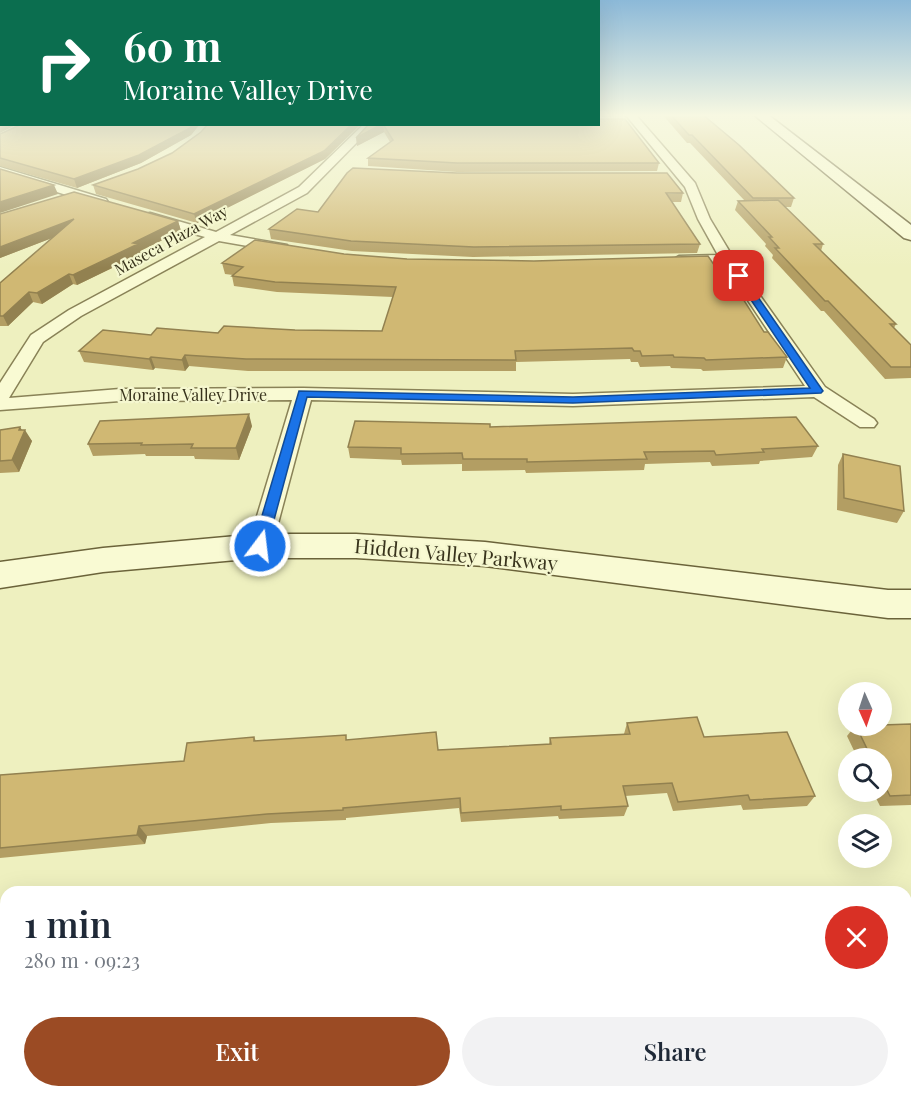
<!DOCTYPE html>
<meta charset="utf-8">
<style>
body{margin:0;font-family:"Playfair Display",serif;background:#f2f2f3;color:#1f2937;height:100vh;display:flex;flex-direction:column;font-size:22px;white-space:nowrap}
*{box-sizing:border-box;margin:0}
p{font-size:20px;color:#747a83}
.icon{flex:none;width:33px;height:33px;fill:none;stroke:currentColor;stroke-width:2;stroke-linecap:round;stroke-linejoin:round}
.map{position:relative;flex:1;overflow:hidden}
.drawer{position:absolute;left:0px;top:886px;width:912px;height:212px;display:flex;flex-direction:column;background:#fff;border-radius:18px 18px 0 0;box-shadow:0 6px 24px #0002}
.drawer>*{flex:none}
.guide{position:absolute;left:0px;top:0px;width:600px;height:126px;box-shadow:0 6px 24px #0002;background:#0b6e4f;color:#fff;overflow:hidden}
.needle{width:39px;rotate:177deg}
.controls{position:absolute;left:838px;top:682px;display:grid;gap:12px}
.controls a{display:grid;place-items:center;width:54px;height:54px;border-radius:50%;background:#fff;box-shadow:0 6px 24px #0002;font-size:30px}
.pin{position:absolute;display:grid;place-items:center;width:51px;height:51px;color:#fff;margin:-26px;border-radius:12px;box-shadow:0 3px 9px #0006}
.me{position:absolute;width:66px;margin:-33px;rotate:15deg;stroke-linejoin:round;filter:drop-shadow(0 0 4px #0008)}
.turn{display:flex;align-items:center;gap:21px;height:126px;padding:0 24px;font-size:27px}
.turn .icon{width:78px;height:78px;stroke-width:2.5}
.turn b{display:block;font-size:42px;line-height:51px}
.round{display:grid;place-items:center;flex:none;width:63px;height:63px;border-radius:32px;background:#f2f2f3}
.overview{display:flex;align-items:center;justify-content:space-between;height:102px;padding:0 24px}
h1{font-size:36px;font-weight:600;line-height:45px}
.button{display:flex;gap:12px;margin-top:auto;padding:12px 24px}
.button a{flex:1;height:69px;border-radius:36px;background:#9b4b24;color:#fff;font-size:24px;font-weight:600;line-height:69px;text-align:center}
.button a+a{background:#f2f2f3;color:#1f2937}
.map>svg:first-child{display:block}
</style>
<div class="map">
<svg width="911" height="1097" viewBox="0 0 911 1097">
<rect width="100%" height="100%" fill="#eef0bf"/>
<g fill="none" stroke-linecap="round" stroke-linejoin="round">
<defs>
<path id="street" d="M625,114H635L695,183L710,219L734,259L825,387L874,419L877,423L874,427H860L814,397L573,406L311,400L272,546L268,552L260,555L252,552L248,546L292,400L120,401L0,410V383L31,335L69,310L205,237L145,220L144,217L145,214L150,213L216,232L299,187L364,124H375L307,193L230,235L287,245L289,248L287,251L282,252L219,241L81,316L43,342L9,398L120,389L303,388L573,394L805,386L723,263L679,264L672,260L679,256L718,255L698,219L685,187Z
M0,167L106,199L108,202L102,206L98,205L0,174Z
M906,907H911V943H906Z
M6,963V1001L0,1002V964Z"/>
<path id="secondary" d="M753,114H767L911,225V240L904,238Z
M260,534H356L485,542L888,590H911V618H888L485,566L356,558H260L103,572L0,588V562L103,548Z"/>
</defs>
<use href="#street" stroke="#898257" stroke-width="3"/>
<use href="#secondary" stroke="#6b633a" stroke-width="3"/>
<use href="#street" fill="#f9fad3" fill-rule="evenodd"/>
<use href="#secondary" fill="#f9fad3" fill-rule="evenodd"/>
</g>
<path fill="#b39e63" d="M598,114H616V116L598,117Z
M662,114H702L794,198L791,207H785L823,244L821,251L896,324L894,328L911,345V378L885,379L824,311H821L772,258L773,255L765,246L766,244L735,210L738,201H745L690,143H687Z
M22,124H200L191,135L141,163L77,188L0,166V134Z
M208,124H361L325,159L197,223L96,194L93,185L138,169L172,153L201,132Z
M369,124H598L659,163L657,171L457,172L368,166V158L390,142L384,132L357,146Z
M683,193L681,202H672L700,244L697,253L473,257L352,251L271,239L269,229L318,212Z
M0,214L178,221L181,231L140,251L141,254L77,285L73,284L42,304L33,302L8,326H0V283L52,238L0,258Z
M344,254L407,259L719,272L764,332L787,357L783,368L703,371L701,369L671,368L670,366L640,367L638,362H631L630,359L516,362V371H248L189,366L185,371L155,368L153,370L84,362L79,351L151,335L295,330L382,331L393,297L277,292L234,286L232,276L233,275L225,274L222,263Z
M252,426L239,460L195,459L194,456H146L145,454L93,456L88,444Z
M490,427L818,446L812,457L760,461L759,464L712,466L710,462L645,464L644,470L526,473L525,470L462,471V464L402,465L401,460L350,458L348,447Z
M0,430H22L32,441L19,472L0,473Z
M843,454L904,511L897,523L837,510L838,465Z
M627,723L704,737L815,796L807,806L743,810L741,805L673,811L667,793L625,796L628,806L624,816L559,819L558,816L461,822L459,808L346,818V820L271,823L147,836L145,844L0,858V775L184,761L254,737L256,741L347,740L438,750L549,744L550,738L624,734Z
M911,724V805L880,806L873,792H882V759H858L847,736L855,726Z"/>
<path fill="#928150" d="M2,123V124H17L0,133V124Z
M192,124H200L191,135L141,163L77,188L74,179Z
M352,124H361L325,159L197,223L194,214Z
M383,124L384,132L357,146L356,138Z
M54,185L58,194L0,213V202Z
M74,219L78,228L0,258V247Z
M178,221L181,231L140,251L141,254L77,285L73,275L133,243Z
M69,274L73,284L42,304L37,293Z
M29,292L33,302L8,326L3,316Z
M185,355L189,366L185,371L182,360Z
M151,357L155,368L153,370L149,359Z
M249,414L252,426L239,460L236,448Z
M20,427L24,433L25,430L32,441L19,472L12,460Z
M139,826L147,836L145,844L137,835Z"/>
<path fill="#d0b873" stroke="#928150" stroke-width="1.5" d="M0,114H2V123L0,124Z
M670,114H702L739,145L794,198H753L692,135H689Z
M598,119H625L659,163H457L368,158L393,140L383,124H598Z
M22,124H192L190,128L139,155L74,179L0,158V134Z
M208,124H352L324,151L194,214L93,185L138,169L172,153L201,132Z
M369,124H382L356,138Z
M353,168L457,173H667L683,193H666L700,244L474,247L351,241L269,229L297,209L318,212L347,173Z
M0,169L54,185L0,202Z
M74,192L178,221L133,243L138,244L73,275L69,274L37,293L29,292L3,316H0V283L74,219L0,247V214Z
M778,200L823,244H814L896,324H890L911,345V367H891L828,301H825L775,248H779L769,237H772L738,201Z
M255,240L344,254L407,259L534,261L708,256L719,272H726L764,332H768L787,357L706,360L704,358L674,357L673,355L642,356L640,351H634L632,348L515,351L516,360L246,359L185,355L182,360L151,357L149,359L79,351L103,330L151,335L157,328L218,333L224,326L295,330L382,331L396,287L275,282L232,276L243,267L222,263Z
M249,414L236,448H191L193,444L141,445L142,443L88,444L100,421Z
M796,417L818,446L762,449L764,452L716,455L714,451L644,452L647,459L527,462V459H463L462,453L401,454V448L348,447L355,421L490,424V427Z
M20,427L19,430H25L12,460L0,461V430Z
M843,454L900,466L904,511L844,498Z
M697,717L704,737L787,732L815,796L750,800L748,795L678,802L672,783L623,786L628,806L561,810V806L461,813L460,798L343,808V810L267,814L139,826L137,835L0,848V775L184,761L187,743L254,737V741L346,735V740L436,732L438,750L551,744L550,738L630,734L627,723Z
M911,724V795L890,796L882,780V759H872L856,726H882V725Z
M911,1021V1097H0V1085L6,1084V1092H906V1022Z"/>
<linearGradient id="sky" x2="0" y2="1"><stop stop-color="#8cb9d8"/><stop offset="0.43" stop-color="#f7f8e2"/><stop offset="1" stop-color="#f7f8e2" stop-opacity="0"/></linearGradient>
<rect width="911" height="268" fill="url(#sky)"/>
<path fill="#1a73e8" stroke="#114b97" stroke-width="1.5" d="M736,274H742L823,391L821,393L573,403L307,397L267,546L260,551L253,546L299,391L573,397L810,388L735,276Z"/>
<g text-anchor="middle" stroke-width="4.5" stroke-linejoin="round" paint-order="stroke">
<g font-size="16" fill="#38331c" stroke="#f5f7cf">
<text transform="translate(171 240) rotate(-29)" y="6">Maseca Plaza Way</text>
<text x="193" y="401">Moraine Valley Drive</text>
</g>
<g font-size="20" fill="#38331c" stroke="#f5f7cf">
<text transform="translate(456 555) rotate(5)" y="7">Hidden Valley Parkway</text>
</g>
</g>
</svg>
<div class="controls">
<a><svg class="needle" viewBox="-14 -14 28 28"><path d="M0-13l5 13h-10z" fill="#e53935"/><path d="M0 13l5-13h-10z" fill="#747a83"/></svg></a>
<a><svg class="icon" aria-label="search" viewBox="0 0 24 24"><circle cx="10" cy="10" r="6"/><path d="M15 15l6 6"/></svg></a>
<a><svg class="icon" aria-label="layers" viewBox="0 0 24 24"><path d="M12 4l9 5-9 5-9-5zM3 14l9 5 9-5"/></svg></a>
</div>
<div class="pin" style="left:739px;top:276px;background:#d93025"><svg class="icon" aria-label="arrive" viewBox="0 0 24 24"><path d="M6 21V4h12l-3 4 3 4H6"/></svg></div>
<svg class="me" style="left:260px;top:546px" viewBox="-20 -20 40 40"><circle r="17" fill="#1a73e8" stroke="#fff" stroke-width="3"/><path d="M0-11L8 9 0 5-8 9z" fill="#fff"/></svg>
<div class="guide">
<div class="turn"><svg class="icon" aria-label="right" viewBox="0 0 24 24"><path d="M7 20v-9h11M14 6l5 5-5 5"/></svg><div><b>60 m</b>Moraine Valley Drive</div></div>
</div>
<section class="drawer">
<div class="overview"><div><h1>1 min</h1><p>280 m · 09:23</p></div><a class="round" style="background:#d93025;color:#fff"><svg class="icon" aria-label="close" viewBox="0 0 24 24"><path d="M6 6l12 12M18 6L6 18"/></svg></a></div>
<div class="button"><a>Exit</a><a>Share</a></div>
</section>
</div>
